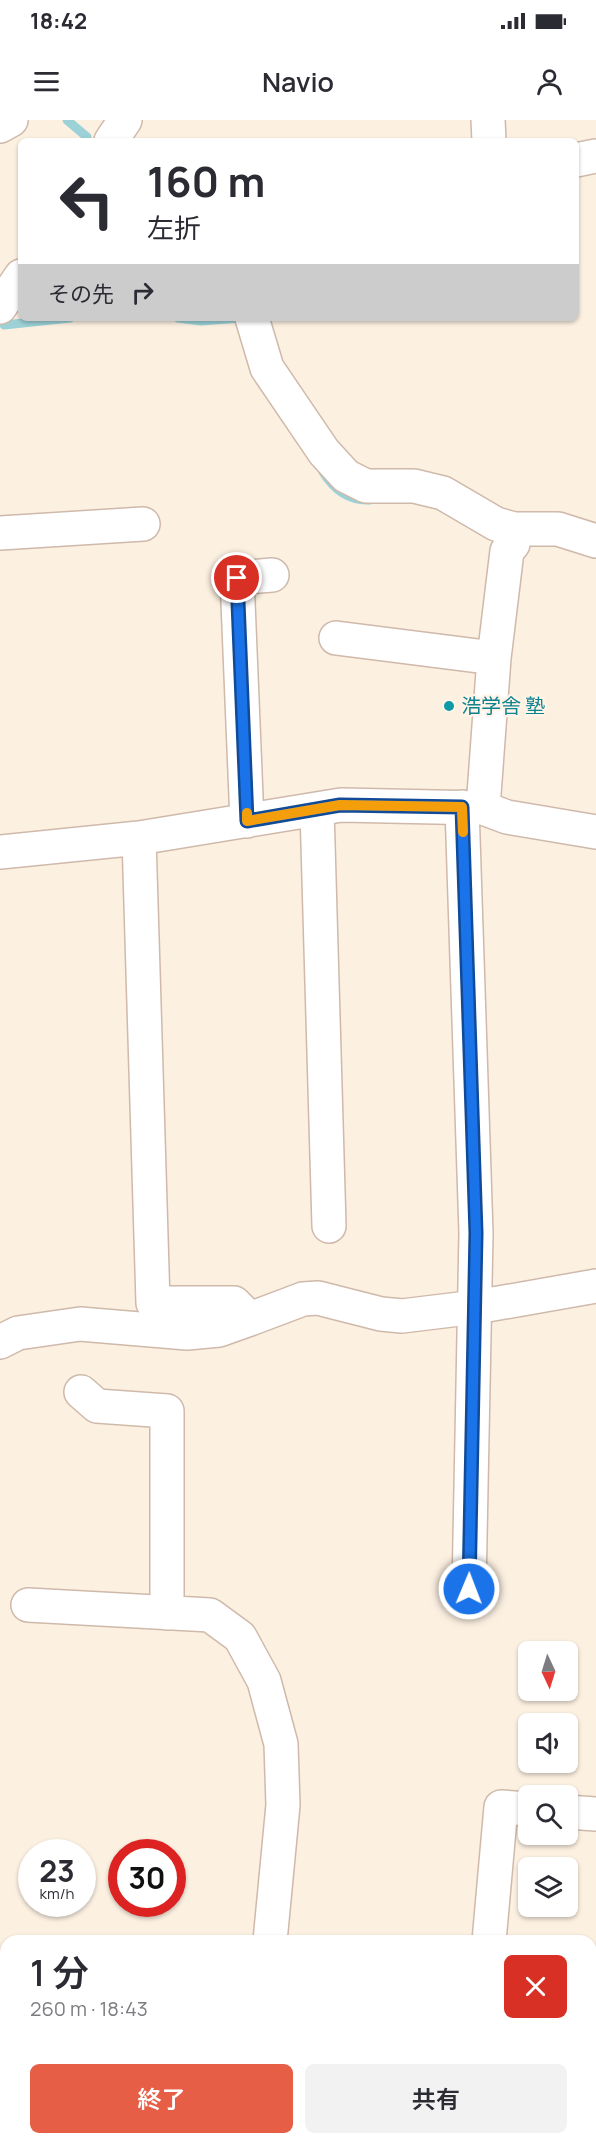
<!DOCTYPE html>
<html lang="ja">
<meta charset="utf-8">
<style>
body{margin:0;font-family:Manrope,"Noto Sans JP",sans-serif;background:#f2f2f3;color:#2b2b33;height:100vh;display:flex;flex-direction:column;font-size:22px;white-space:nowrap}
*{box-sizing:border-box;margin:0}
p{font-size:20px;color:#7c7c81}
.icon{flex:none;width:33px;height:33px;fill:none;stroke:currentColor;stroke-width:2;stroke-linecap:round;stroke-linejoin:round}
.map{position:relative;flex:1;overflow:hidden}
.side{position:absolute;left:0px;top:1815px;width:597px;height:210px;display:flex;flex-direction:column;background:#fff;border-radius:18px 18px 0 0;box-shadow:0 2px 4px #0004}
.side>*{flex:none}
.hud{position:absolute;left:18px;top:18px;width:561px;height:183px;border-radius:9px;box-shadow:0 2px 4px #0004;background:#fff;color:#2b2b33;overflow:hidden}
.needle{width:39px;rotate:176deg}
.fabs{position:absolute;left:518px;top:1521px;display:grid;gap:12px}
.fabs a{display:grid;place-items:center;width:60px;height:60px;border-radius:9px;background:#fff;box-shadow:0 2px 4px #0004;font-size:30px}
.speed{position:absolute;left:18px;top:1719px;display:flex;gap:12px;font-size:30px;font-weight:700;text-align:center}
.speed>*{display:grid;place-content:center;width:78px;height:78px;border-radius:50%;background:#fff;box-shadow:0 2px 4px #0004;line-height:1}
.speed small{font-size:15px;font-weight:400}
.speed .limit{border:9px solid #d22;background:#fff;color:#111}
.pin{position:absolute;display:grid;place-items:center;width:51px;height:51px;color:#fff;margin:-26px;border:3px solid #fff;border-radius:50%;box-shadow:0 2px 6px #0007}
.me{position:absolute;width:66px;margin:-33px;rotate:1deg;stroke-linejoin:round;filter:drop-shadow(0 0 4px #0008)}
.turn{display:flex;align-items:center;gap:21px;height:126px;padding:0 30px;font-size:27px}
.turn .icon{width:78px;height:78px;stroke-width:2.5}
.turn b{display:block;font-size:42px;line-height:51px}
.then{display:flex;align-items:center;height:57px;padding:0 30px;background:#0003;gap:12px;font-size:22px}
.round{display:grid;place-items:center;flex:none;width:63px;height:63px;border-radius:9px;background:#f2f2f3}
.head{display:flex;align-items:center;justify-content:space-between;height:102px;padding:0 30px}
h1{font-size:36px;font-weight:600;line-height:45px}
.cta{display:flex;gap:12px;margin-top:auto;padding:12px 30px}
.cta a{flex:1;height:69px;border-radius:9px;background:#e65e46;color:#fff;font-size:24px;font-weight:600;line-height:69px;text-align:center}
.cta a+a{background:#f2f2f3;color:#2b2b33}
.status{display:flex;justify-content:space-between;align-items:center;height:42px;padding:0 30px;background:#fff;direction:ltr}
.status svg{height:16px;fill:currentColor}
header{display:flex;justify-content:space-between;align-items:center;height:78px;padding:0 30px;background:#fff;font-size:27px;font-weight:600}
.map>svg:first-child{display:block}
</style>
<div class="status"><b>18:42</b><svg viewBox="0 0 49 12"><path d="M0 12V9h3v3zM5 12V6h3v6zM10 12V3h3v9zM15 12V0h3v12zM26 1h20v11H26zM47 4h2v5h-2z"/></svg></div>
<header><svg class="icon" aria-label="menu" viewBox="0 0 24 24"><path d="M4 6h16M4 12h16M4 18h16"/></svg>Navio<svg class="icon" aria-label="person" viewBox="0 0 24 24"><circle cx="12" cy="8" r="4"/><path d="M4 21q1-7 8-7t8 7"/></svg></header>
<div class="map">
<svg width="596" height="2025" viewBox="0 0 596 2025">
<rect width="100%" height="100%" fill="#fcf0e1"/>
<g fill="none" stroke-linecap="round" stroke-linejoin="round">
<path stroke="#9cd2d7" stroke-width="9" d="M67,0L87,17
M178,198L201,201L241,198
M4,205L70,198
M323,352C334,370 349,381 370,380"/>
<defs>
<path id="minor" d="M488,0L489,21
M0,6L11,0
M576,40L596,36
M252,198L267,248L324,332L346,356L366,366H414L443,373L496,404L514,409H558L596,421
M0,413L143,404
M336,518L494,538
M462,687L476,1113L469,1469
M483,688L507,697L596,712
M317,689L329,1106
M247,701L237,458L272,455
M139,718L341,685L483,688L494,538L507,431L513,424L514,409
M0,732L139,718L153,1183H234L250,1199L219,1210L187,1213L80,1204L18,1213L0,1222
M250,1199L303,1179L318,1178L381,1194L402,1196L476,1187L596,1166
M81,1272L97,1286L167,1291V1493
M28,1485L210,1495L240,1517L264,1561L281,1624L283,1685L270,1821
M567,1692L596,1694
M489,1821L501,1687L528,1689
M0,1894L6,1895
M591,1939L596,1940
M40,2025V2019
M199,2025V2019
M496,2025L497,2019"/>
<path id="tertiary" d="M111,21L125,0
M0,187L21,156"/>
</defs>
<use href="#minor" stroke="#cfb9ab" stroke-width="36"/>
<use href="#tertiary" stroke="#cfb9ab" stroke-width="36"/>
<use href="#minor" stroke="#fff" stroke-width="33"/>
<use href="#tertiary" stroke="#fff" stroke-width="33"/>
</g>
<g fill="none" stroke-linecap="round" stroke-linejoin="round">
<defs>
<path id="route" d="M237,458L247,701L340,685L462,687L476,1113L469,1469"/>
</defs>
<use href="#route" stroke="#114b97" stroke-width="15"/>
<use href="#route" stroke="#1a73e8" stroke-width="10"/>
<path stroke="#f59e0b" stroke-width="10" d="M247,693V701L340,685L462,687L463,712"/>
</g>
<circle fill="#0f9aa8" stroke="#fff4e7" stroke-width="2" cx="449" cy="586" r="6"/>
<g text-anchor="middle" stroke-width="4.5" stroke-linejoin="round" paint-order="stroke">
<g font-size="20" fill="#0d838f" stroke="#fff4e7" text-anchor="start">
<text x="461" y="593">浩学舎 塾</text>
</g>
</g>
</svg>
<div class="fabs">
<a><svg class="needle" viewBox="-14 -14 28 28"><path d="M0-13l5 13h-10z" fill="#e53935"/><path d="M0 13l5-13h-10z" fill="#7c7c81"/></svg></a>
<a><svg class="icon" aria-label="sound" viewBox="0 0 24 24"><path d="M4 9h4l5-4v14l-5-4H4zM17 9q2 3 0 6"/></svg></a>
<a><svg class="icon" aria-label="search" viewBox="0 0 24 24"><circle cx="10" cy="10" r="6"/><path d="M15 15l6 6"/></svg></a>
<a><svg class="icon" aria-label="layers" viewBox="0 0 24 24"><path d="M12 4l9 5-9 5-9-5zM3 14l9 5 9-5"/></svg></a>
</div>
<div class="speed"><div>23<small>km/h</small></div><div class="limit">30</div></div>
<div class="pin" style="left:237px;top:458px;background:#d93025"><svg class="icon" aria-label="arrive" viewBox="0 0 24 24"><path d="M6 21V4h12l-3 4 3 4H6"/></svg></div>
<svg class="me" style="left:469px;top:1469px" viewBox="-20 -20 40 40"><circle r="17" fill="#1a73e8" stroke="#fff" stroke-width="3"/><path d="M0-11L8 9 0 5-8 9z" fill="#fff"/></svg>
<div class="hud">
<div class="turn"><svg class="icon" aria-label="left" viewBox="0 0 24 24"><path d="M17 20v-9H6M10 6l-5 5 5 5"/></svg><div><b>160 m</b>左折</div></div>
<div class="then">その先<svg class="icon" aria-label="right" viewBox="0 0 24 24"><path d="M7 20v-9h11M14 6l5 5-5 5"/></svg></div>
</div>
<section class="side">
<div class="head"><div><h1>1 分</h1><p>260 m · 18:43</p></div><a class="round" style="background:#d93025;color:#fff"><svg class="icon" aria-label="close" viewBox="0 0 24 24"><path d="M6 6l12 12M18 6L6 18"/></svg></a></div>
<div class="cta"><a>終了</a><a>共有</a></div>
</section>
</div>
